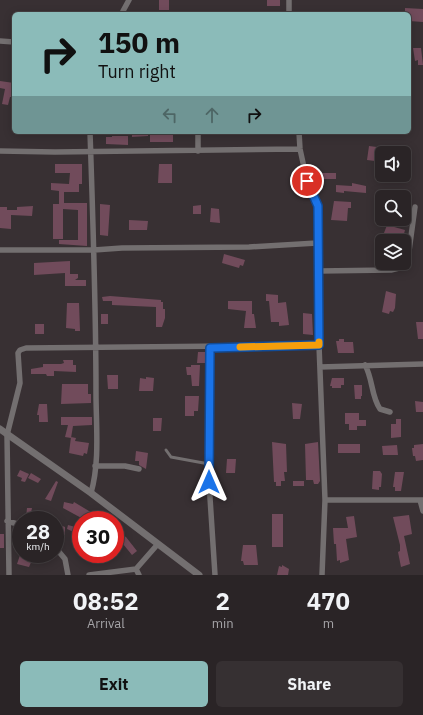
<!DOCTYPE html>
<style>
body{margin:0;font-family:"IBM Plex Sans",sans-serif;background:#363032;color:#f1f3f6;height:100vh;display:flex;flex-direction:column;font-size:15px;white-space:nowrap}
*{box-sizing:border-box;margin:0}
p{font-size:13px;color:#a5a4a7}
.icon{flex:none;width:22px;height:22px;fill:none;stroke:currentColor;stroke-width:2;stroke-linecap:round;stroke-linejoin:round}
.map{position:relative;height:575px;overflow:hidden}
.drawer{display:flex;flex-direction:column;background:#2a2426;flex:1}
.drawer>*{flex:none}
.guide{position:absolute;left:12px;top:12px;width:399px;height:122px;border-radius:6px;box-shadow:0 2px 10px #0003,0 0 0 1px #464143;background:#8bbbb9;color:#111;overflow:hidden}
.buttons{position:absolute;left:375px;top:146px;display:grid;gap:8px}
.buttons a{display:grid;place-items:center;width:36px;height:36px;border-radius:6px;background:#2a2426;box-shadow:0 2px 10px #0003,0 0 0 1px #464143;font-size:20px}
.speed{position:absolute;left:12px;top:511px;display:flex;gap:8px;font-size:20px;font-weight:700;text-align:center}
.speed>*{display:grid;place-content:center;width:52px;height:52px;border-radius:50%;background:#2a2426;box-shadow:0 2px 10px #0003,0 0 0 1px #464143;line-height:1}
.speed small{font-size:10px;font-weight:400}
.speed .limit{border:6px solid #d22;background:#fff;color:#111}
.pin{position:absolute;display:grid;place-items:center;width:34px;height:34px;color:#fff;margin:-17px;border:2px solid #fff;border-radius:50%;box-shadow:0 1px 4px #0007}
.me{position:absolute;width:44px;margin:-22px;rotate:0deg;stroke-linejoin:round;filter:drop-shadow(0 0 3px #0008)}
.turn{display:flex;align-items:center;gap:14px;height:84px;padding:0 20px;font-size:18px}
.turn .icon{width:52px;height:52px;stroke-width:2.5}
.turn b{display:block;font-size:28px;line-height:34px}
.lanes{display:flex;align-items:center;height:38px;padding:0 20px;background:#0003;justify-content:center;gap:20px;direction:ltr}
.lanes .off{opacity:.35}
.eta{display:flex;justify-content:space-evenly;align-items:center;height:68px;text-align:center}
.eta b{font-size:24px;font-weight:700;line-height:28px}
.button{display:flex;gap:8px;margin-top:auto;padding:8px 20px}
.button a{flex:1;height:46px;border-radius:6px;background:#8bbbb9;color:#111;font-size:16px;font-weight:700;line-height:46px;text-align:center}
.button a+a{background:#363032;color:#f1f3f6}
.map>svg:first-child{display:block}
</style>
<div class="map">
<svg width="423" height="575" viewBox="0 0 423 575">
<rect width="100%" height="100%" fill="#383033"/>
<path fill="#714b5b" d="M159,0H169V10H159Z
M267,0H280V6H267Z
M405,8L423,9V22L409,21V14H405Z
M413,48H421L423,65H418V60L415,61Z
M0,81L14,83V97H10L8,105L2,104L5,89L0,88Z
M132,132H148V136L132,137Z
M150,132H173V142H150Z
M112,136H128V145L106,144V137H112Z
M369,146L377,147L375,161L367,160Z
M388,146L397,148L396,153H387Z
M55,164H82V184H79V192H64V203H87V246L59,244V240H78V210L63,209V239H53V204H59V191L51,190V183L69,184L70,173H55Z
M159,164H172V183H158Z
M318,173H336V179H318Z
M352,183L366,186V193L344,191V193L336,192V185L352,186Z
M381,192L393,193V197H380Z
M334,201L351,202V208H348L347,221L331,220Z
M100,204L110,205L108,236L100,235Z
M201,205V214H193V206Z
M33,206L32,216L11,215V229L0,228V207H7V210H17V207Z
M211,208L219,209L220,223L210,222Z
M129,220L148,221L147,230H129Z
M387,225L405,230L402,241H395L396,236L384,233Z
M224,254L245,260L243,266L240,265L239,268L222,263Z
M70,261V274H78V278L75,280H86V286H65V273L34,275V263Z
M386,291L396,294L395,308L393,312L390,311L389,314L382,312Z
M266,294L278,295V303L286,302L289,325L279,326V322H271L269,301H266Z
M110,296L161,300V302H163V309H165V318L162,327H156V307L112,305V301H103L102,297Z
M228,301H252V314H254L256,328H244L246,311L228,309Z
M67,303H79L80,331H75V329L66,328Z
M303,313L312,314L313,335L303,334Z
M101,314H108V324H101Z
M416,322H423V339H418Z
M35,324H44V334H35Z
M339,339H344V342H353L354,353H338L336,341H339Z
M198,352H206L205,363H197Z
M63,360H73V365H76V372L54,371V376H47L46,374H31V369L43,367V364H61L64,363Z
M191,365H200L199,386H192L191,375H187L186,367H191Z
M107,375H118V389H108Z
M146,377L154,378L153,391H139L140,378L146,379Z
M332,378H344V385H341V388H332V386H330Z
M62,384H88V394H91V403L61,404Z
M354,385H362V396H361V399H355Z
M185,396H199L198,411H194V416H185Z
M415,401L423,402V412H416Z
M292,403L302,404L300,419H293Z
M39,404H47L48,422H39V415H37Z
M345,413H359V420H366V426H357V430H349V424H345Z
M61,417H92V425L73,426L71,438L65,437L68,425H61Z
M153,418H162L161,431H153Z
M396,419H401V437L391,438V424H396Z
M71,437L76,438L75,441L89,443L87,454L84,453L83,456L69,453Z
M272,442L286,444L287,472H284L285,481H281V486H276V482H274Z
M318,442L320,481L318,484H314L313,480H306L305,444Z
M338,444H360V453H338Z
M423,444V460L416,461L415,456H413L412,448H414V445Z
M397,445L398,455H383L382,446Z
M136,451L148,453L146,469L139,465V461H135Z
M227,459H236L235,473H226Z
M20,470L29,474L25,482L21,481L22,478L17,476Z
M373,471H380L382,474L381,487H379V490L372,489Z
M395,472H404L401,491H395V487H393Z
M31,473L41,479L38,483L28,478Z
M56,481L58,482L51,501L45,499Z
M293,481H304V486H293Z
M64,502L73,504L74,502L99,517L97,520H85L63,508Z
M27,508H32L31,513L36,514L35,519L26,518Z
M272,514H283V547H272Z
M409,515L412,534L404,536L410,564L401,567L398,552L400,551V545L393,517Z
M354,516L357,537L346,539L349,560L340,563V560L337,561L336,544H334L333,528H348L346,517Z
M60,525L65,527V535H62L61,544L55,543L57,531H55V526Z
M68,525L79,528L76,533L67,529Z
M115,531L126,537L137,551L132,555L123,544L121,546L119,544L115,549Z
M0,534H4V548H0Z
M243,545H256L258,565H244L243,561H241Z
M20,555L32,560L29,567L17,564Z
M282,565L289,569L288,575H277L279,566L282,567Z"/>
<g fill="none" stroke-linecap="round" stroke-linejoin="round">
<path stroke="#736f70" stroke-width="3" d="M166,450L171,457L209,464"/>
<path stroke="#736f70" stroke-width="5.5" d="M289,0V14
M123,11L129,0
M0,41L14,42
M90,132C93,219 96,306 96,393C96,425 100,462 91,493
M299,132L300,149L307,181L317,206L319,345L325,500L322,575
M0,151L55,152L300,149
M198,151V132
M0,250H94L122,248L249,247L317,243
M319,271L391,270L407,266L415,207
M210,348L209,482L215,575
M365,365C373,379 371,396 380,409L390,412
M320,367L423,364
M95,466H125L139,469
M325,500H423
M420,500L423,511
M7,521L21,525
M55,547L65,559L68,575
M136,569L139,575
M9,575L7,435L20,383L18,353L20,350L26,348L319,345
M89,575L136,569L157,545"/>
<path stroke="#736f70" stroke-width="7" d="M0,429L91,493L199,575"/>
</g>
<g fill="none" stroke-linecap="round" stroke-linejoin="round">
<defs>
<path id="route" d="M209,482L210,348L319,345L318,206L307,181"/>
</defs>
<use href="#route" stroke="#114b97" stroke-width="10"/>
<use href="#route" stroke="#1a73e8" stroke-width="7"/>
<path stroke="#f59e0b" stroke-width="7" d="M240,347L319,345V342"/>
</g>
</svg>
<div class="buttons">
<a><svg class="icon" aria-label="sound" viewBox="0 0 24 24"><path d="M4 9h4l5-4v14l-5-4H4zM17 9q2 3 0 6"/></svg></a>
<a><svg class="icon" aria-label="search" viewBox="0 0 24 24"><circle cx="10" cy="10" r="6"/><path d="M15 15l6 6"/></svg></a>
<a><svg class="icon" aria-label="layers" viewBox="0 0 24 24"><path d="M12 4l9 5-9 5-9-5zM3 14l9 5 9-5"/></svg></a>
</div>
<div class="speed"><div>28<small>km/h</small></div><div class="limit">30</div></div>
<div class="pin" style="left:307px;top:181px;background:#d93025"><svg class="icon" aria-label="arrive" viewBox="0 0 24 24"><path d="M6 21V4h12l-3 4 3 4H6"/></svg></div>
<svg class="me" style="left:209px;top:482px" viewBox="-20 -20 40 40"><path d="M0-17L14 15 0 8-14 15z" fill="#1a73e8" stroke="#fff" stroke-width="4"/></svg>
<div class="guide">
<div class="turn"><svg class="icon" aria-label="right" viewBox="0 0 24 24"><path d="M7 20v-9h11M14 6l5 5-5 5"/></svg><div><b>150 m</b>Turn right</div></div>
<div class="lanes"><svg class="icon off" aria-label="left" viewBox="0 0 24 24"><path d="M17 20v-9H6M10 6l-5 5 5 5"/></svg><svg class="icon off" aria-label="ahead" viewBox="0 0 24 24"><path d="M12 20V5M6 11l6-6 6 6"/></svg><svg class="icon" aria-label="right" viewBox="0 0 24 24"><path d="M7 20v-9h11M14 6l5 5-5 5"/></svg></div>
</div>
</div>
<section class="drawer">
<div class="eta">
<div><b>08:52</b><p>Arrival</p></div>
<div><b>2</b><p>min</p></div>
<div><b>470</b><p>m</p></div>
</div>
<div class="button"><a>Exit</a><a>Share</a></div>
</section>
